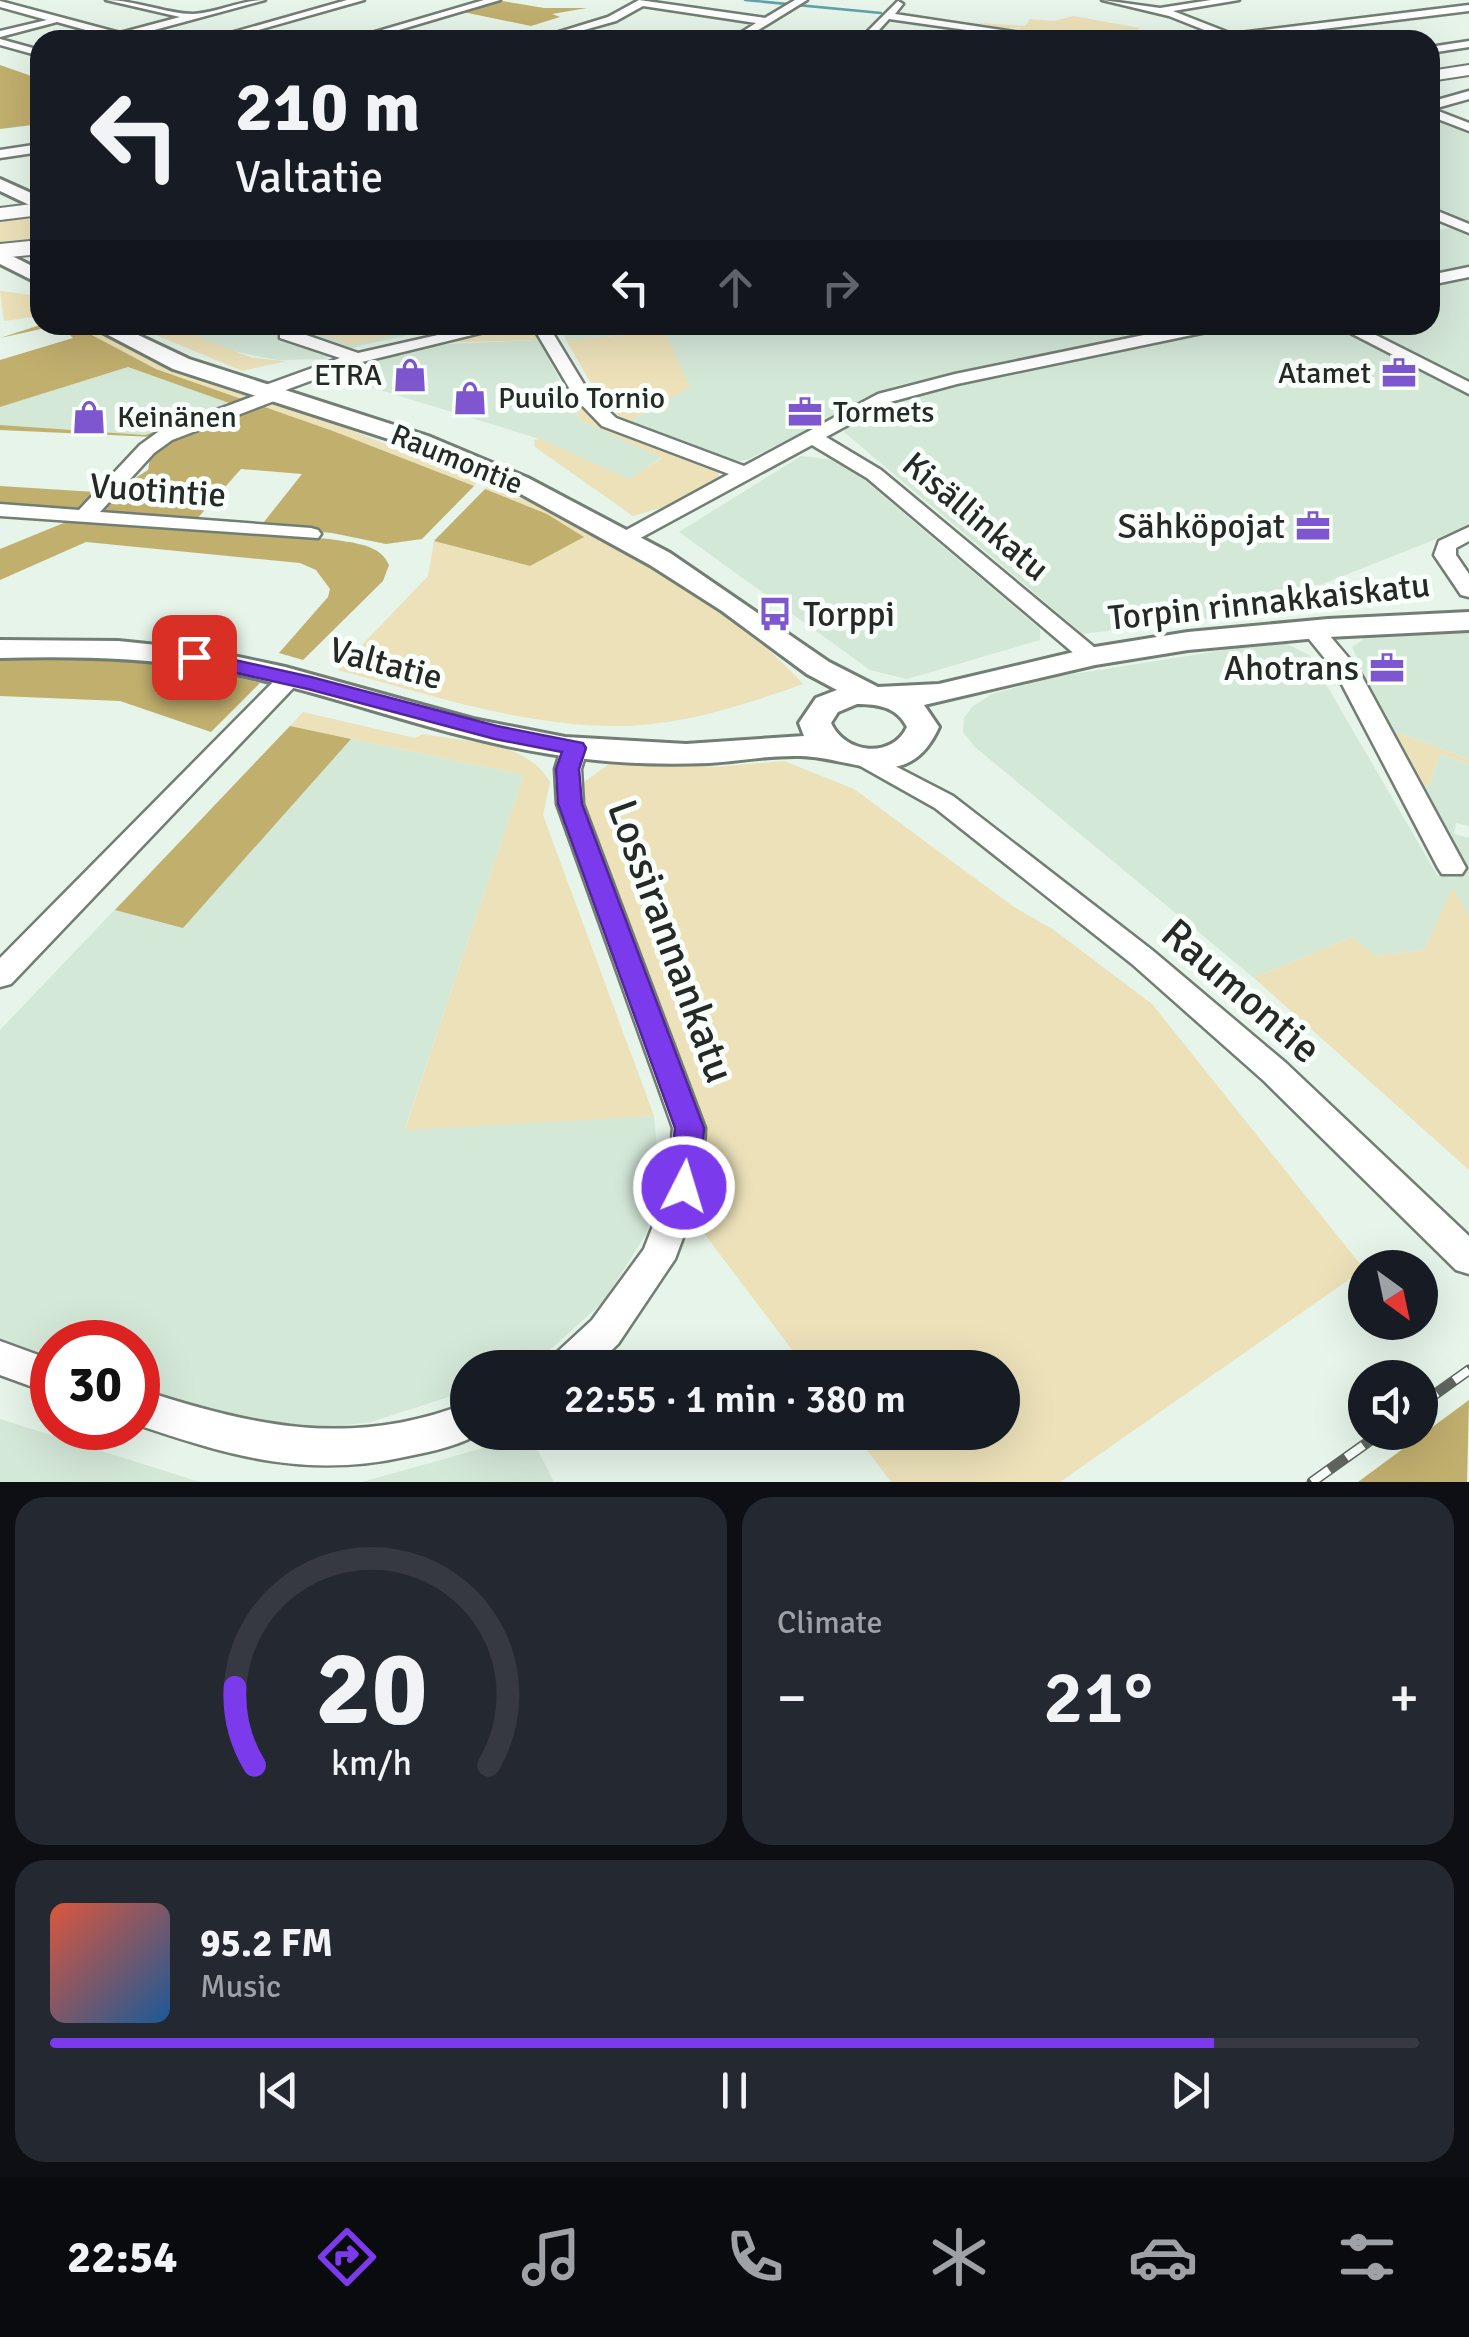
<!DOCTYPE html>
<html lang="en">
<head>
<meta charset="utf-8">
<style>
  body { margin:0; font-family:Signika,sans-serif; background:#242831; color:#f1f3f6; height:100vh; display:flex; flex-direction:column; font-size:38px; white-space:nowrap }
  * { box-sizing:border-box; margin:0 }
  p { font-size:32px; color:#9ea1a6 }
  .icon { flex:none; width:55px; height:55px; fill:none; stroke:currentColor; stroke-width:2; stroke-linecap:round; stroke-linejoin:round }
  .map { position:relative; height:1482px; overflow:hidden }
  .side { display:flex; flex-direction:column; gap:15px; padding:15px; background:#0d0f14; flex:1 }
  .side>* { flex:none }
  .guide { position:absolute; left:30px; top:30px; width:1410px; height:305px; border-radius:30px; box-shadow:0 10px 40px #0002; background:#171b24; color:#f1f3f6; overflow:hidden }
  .needle { width:65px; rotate:147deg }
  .tools { position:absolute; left:1348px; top:1250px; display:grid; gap:20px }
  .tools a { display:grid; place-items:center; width:90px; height:90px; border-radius:50%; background:#171b24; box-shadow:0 10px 40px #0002; font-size:50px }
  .speed { position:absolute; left:30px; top:1320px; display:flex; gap:20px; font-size:50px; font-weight:700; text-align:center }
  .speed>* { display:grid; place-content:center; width:130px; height:130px; border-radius:50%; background:#171b24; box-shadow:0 10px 40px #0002; line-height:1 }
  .speed .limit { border:15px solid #d22; background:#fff; color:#111 }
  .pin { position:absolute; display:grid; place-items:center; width:85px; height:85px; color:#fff; margin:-42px; border-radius:20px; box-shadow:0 5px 15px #0006 }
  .me { position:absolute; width:110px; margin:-55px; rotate:5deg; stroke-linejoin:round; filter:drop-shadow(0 0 8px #0008) }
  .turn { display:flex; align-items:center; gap:35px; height:210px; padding:0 40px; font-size:45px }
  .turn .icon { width:130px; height:130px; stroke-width:2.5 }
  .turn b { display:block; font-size:70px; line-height:85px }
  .lanes { display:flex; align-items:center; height:95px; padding:0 40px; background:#0003; justify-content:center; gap:50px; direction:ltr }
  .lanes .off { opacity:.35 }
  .big { font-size:75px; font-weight:600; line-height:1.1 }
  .side .tile { flex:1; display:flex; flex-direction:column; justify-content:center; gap:15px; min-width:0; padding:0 35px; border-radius:30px; background:#242831 }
  .side .dial { align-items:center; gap:0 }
  .dial svg { height:260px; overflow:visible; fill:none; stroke:#363941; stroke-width:7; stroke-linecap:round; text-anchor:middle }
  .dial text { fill:#f1f3f6; stroke:none }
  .song { display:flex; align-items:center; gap:30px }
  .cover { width:120px; height:120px; border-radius:15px; background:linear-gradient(135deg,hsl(10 70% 55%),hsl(210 70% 35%)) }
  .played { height:10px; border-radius:5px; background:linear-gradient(90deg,#7c3aed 85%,#363941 85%) }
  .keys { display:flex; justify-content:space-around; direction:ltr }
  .heat { display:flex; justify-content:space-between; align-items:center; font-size:55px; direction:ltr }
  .side .tiles { flex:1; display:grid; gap:15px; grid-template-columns:1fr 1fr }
  .tile:last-child { grid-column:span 2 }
  .trip { position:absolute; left:450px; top:1350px; width:570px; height:100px; border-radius:50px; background:#171b24; box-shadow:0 10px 40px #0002; font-weight:600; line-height:100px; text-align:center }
  .tabs { display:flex; height:160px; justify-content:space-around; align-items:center; background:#090b0e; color:#9ea1a6 }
  .tabs .icon { width:70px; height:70px }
  .tabs .current { color:#7c3aed }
  .tabs b { font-size:45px; color:#f1f3f6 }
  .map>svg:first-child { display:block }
</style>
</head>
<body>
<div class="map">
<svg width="1469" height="1482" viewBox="0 0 1469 1482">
  <rect width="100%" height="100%" fill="#e6f4e9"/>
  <!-- built -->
  <path fill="#d4e8d8" d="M1430 119 1469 131V223L1430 206Z
    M1454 227 1469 234V268L1430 276V232Z
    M1469 277V382L1358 325H1430V285Z
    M172 325H452L359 346 324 359 277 360 229 350Z
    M560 325H1187L895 386 747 460 734 461 626 423 665 332 566 340Z
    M1251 325H1332L1469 396V526L1249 613 1083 634 844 432 848 425 896 400 917 394Z
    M539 340 580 420 662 457 629 480 540 439 341 378V374L366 363 428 345Z
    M128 367 233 404 145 435 0 425V407Z
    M801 456 835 460 854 471 1040 629V640L907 679 870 670 679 532Z
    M1469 631V759L1399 733 1393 736 1352 647 1365 638Z
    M1281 641 1309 655 1437 875 1465 873 1418 783 1428 787 1440 754 1469 764V826L1456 823 1454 834 1469 838V917L1453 888 1424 950 1375 956 1352 937 1254 978 975 747 963 732 964 718 972 707 992 694 1055 677Z
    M290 726 524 775 405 1129 654 1116 660 1177 646 1234 604 1301 541 1358 520 1367 468 1368 467 1391 371 1422 287 1432 138 1389V1342H52V1360L0 1342V1030Z
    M0 1419 200 1482H0Z
    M530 1435 554 1482H362Z"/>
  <!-- green -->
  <path fill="#ece1b9" d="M1073 16 1140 28 1126 37 1141 40H1069L1015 30 1022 27 1004 29 979 23 1025 26 1030 19 1054 21Z
    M40 212V244L0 248V217Z
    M0 291 40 296V316L4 321Z
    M73 325H87L169 366 343 427 478 481 474 486 333 431 156 369Z
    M132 325H170L252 358 286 361 242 371Z
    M358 325H438L352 345 304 329 328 326 345 331Z
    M515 327 531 328 539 340 426 343Z
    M665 332 690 387 626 423 601 401 566 340Z
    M584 406 605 425 718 469 719 479 667 506 633 516 535 447 534 440 540 439 629 479 662 458 580 420 576 410Z
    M488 485C602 530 719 593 803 684 744 705 680 726 616 726 521 726 428 694 338 670L428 576 434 541 530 566 583 537 547 514 485 489Z
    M303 712 415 738 423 734C465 742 528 741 550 782L543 815 654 1116 405 1130 524 775 290 726Z
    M1399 733 1469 759V764L1440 754 1428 787 1418 783 1393 736Z
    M613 761 715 767 784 761 854 789 1014 907 1054 930 1152 1004 1364 1269 1060 1482H891L854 1433 1002 1432V1368L805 1367 697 1224 701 1141 577 811 583 783Z
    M1453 887 1469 917V1170L1254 978 1352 937 1375 956 1424 950Z"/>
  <!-- forest -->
  <path fill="#c1af6e" d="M502 1 544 8H587L552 14 560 17 531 26 463 12Z
    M0 65 40 79V124L0 129Z
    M40 325H73L156 369 333 431 474 486 422 539 386 544 332 533 260 527 302 474 241 469 195 521 0 507V486L111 493 148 470 154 437 0 430V425L145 435 232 404 128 367 0 407V360L73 338 59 325 0 338Z
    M485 489 547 514 584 537 530 566 434 541Z
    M71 520 330 539C351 543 380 543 389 565L383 581 303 660 279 653 328 597 330 589 316 570 300 563 86 542 0 580V549Z
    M0 659C87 656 176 660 260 683L211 732 120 701 0 696Z
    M290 726 351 739 183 928 115 910Z
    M1469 1400 1467 1482H1358Z"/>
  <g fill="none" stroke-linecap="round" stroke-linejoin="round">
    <!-- stream -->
    <path stroke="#62a1aa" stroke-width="2.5" d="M745 0 881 13"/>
    <!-- minor casing -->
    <g stroke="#727e74" stroke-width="5">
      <path id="minor" d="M106 0C135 0 167 14 193 14 218 13 240 0 265 0L132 36 140 40H122L57 22 0 37V31L47 20 0 7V1L120 33 180 17Z
        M347 0H364L223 40H206Z
        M484 0H500L365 40H348Z
        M639 0 765 18 795 0H807L742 40H729L756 23 643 6 616 21 584 30 623 40 573 34 533 40 608 17Z
        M1102 0 1160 8 1211 0H1239L1173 11 1232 34 1469 5V11L1234 40H1202L1217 35 1169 16Z
        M898 1 903 4 895 14 1067 40H1038L889 19 870 40H859Z
        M0 39 40 50V56L0 45Z
        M1469 41V47L1430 53V47Z
        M1469 91V99L1433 109 1469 123V131L1430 116V102Z
        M40 144V152L0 158V150Z
        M1430 208 1469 224V233L1430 217Z
        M1469 267V277L1430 285V275Z
        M482 325H513L362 362 283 391 282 398 172 440 154 453 100 512 311 528 318 530 321 534 318 538 0 516V504L79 510 140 445 158 432 259 394 260 387 340 358 280 338V330H292L358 353Z
        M532 325H548L588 391 616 418 744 466 878 394 955 374 1192 325H1224L1216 330 957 384 890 402 826 437 881 470 1100 652 1104 657 1092 664 1084 662 867 478 812 445 633 542H619L616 538 619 534 729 474 602 426 575 398Z
        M1335 325H1356L1469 382V394Z
        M1469 527V541L1456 548V555L1469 574V597L1461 595 1434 555 1439 541Z
        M1311 621 1319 623 1358 669 1466 868 1462 874H1442L1438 868 1335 671 1300 628Z
        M290 671 298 673 302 678 298 683 11 984 0 987V958L282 673Z
        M575 739 588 747 581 769 583 804 705 1128 702 1187 675 1259 618 1344 593 1368H547L553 1356 592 1320 644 1249 668 1187 673 1128 557 804 555 769 562 747Z
        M864 750 953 796 1152 950 1286 1063 1469 1236V1274L1456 1270 1264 1081 1132 964 935 808 855 763 851 758Z
        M0 1341 52 1360V1394L0 1375Z
        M138 1389C253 1426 350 1449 468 1403V1432H482C461 1445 434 1451 409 1456 308 1479 233 1457 138 1425Z"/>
    </g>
    <!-- major casing -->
    <g stroke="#727e74" stroke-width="6">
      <path id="major" d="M0 179 40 197V210L0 191Z
        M0 250 40 270V284L0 264Z
        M89 325H117L189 359 428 436 528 478 670 553 829 662 878 687 939 684 1095 647 1188 632 1328 619 1469 612V630L1328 637 1188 650 1095 665 924 705 939 727C908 796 853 757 800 756 770 755 739 761 709 763 656 765 603 763 550 754 433 736 322 688 204 668 137 657 68 656 0 658V640L118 641 206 650 285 667 473 719 565 737 686 744 804 736 799 723 816 698 837 690 807 674 722 611 650 565 510 488 410 446 173 369ZM857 704C878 704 897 707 907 727 892 759 845 754 831 723L838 712Z"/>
    </g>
    <!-- highway casing -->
    <g stroke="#727e74" stroke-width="4">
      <path id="highway" d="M1469 65V75L1430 81V71Z
        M40 203V215L0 220V208Z
        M40 240V254L0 258V244Z"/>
    </g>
    <!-- minor -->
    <use href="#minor" fill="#fff" fill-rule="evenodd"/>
    <!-- major -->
    <use href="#major" fill="#fff" fill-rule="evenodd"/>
    <!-- highway -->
    <use href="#highway" fill="#fff" fill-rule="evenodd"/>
    <!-- rail casing -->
    <g stroke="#5e655f" stroke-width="11">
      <path id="rail" d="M1420 1405 1469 1370
        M1312 1482 1382 1432"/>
    </g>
    <!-- rail -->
    <use href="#rail" stroke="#f9fffa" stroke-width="8" stroke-dasharray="21" stroke-linecap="butt"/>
  </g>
  <!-- route -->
  <path fill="#7c3aed" stroke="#51269a" stroke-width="2.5" d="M194 651 311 677 497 726 583 743 586 748 579 769 582 804 704 1128 700 1187 695 1196 684 1199 674 1196 669 1187 675 1128 558 804 556 769 562 752 495 739 308 689 187 662 184 657Z"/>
  <!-- icons -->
  <defs>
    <g id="office-bare" transform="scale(2.7)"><path d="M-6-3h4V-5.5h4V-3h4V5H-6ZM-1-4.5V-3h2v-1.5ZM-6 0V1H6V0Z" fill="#7e56d0" stroke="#f9fffa" stroke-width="2.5" paint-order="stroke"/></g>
    <g id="shop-bare" transform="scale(2.7)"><path d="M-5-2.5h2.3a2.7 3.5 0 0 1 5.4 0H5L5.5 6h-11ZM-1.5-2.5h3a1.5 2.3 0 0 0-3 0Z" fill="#7e56d0" stroke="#f9fffa" stroke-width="2.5" paint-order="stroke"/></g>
    <g id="bus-bare" transform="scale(2.7)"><path d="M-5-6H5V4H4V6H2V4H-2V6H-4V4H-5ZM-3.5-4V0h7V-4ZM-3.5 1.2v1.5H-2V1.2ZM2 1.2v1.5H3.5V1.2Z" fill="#7e56d0" stroke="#f9fffa" stroke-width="2.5" paint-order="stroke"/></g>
  </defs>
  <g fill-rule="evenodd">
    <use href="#office-bare" x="1399" y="373"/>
    <use href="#shop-bare" x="410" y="375"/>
    <use href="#shop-bare" x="470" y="398"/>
    <use href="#office-bare" x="805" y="412"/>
    <use href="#shop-bare" x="89" y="417"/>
    <use href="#office-bare" x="1313" y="526"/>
    <use href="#bus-bare" x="775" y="614"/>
    <use href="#office-bare" x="1387" y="668"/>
  </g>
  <g text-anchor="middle" stroke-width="10" stroke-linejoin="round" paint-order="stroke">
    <!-- far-poi labels -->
    <g font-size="30" fill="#252a26" stroke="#f9fffa" text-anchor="start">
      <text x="1371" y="383" text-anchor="end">Atamet</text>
      <text x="382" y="385" text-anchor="end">ETRA</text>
      <text x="498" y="408">Puuilo Tornio</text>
      <text x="833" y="422">Tormets</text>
      <text x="117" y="427">Keinänen</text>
    </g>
    <!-- far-street labels -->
    <g font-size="30" fill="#252a26" stroke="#f9fffa">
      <text transform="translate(457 459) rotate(22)" y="10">Raumontie</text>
    </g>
    <!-- street labels -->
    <g font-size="35" fill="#252a26" stroke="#f9fffa">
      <text transform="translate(158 490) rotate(4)" y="12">Vuotintie</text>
      <text transform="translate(976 516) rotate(40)" y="12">Kisällinkatu</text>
      <text transform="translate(1269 601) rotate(-6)" y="12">Torpin rinnakkaiskatu</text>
      <text transform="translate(386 663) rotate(15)" y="12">Valtatie</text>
    </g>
    <!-- poi labels -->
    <g font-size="35" fill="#252a26" stroke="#f9fffa" text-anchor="end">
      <text x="1285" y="538">Sähköpojat</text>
      <text x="803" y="626" text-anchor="start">Torppi</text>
      <text x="1359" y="680">Ahotrans</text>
    </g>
    <!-- near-street labels -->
    <g font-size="42" fill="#252a26" stroke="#f9fffa">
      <text transform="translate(672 941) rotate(70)" y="15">Lossirannankatu</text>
      <text transform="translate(1242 990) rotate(41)" y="15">Raumontie</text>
    </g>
  </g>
</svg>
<div class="tools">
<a><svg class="needle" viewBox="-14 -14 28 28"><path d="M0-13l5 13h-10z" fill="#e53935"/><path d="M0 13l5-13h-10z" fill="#9ea1a6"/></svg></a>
<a><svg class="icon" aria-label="sound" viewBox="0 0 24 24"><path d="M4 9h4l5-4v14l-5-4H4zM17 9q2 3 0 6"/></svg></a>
</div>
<div class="speed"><div class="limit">30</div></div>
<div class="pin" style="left:194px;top:657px;background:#d93025"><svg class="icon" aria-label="arrive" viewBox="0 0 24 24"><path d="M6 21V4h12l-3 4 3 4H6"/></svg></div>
<svg class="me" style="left:684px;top:1187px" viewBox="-20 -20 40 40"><circle r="17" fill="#7c3aed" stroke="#fff" stroke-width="3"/><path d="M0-11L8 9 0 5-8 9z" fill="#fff"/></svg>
<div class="trip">22:55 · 1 min · 380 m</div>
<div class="guide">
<div class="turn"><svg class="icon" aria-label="left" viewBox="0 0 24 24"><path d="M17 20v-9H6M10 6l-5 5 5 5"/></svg><div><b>210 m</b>Valtatie</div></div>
<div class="lanes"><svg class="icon" aria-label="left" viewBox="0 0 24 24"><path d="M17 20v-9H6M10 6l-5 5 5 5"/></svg><svg class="icon off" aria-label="ahead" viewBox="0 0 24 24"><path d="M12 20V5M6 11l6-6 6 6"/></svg><svg class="icon off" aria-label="right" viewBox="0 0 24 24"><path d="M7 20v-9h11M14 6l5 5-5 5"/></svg></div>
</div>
</div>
<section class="side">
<div class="tiles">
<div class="tile dial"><svg viewBox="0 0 100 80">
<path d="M14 69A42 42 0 1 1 86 69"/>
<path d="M14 69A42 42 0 0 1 8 45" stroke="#7c3aed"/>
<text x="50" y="56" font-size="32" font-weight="700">20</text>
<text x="50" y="72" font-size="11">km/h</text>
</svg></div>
<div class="tile"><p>Climate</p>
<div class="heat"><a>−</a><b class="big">21°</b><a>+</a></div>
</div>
<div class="tile">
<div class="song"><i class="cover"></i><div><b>95.2 FM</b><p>Music</p></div></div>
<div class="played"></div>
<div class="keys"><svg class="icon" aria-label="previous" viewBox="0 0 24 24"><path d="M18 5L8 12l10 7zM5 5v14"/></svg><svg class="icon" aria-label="pause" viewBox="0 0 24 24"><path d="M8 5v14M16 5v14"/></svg><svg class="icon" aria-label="next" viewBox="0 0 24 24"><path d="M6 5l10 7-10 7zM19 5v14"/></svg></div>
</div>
</div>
</section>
<nav class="tabs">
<b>22:54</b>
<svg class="icon current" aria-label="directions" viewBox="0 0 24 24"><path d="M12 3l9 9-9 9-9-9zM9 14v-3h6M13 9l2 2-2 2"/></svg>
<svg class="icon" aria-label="music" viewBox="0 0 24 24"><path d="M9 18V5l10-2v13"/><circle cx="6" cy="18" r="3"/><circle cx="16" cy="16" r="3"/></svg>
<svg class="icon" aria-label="phone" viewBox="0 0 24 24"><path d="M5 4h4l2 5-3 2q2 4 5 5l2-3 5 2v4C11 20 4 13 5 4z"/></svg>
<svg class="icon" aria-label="climate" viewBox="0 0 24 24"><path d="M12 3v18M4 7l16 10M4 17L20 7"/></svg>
<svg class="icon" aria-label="car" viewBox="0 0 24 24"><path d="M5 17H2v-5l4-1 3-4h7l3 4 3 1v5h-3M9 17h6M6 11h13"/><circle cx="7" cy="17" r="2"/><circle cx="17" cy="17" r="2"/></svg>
<svg class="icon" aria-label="filters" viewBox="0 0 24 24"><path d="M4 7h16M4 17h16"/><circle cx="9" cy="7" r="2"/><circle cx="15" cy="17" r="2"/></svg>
</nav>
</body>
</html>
